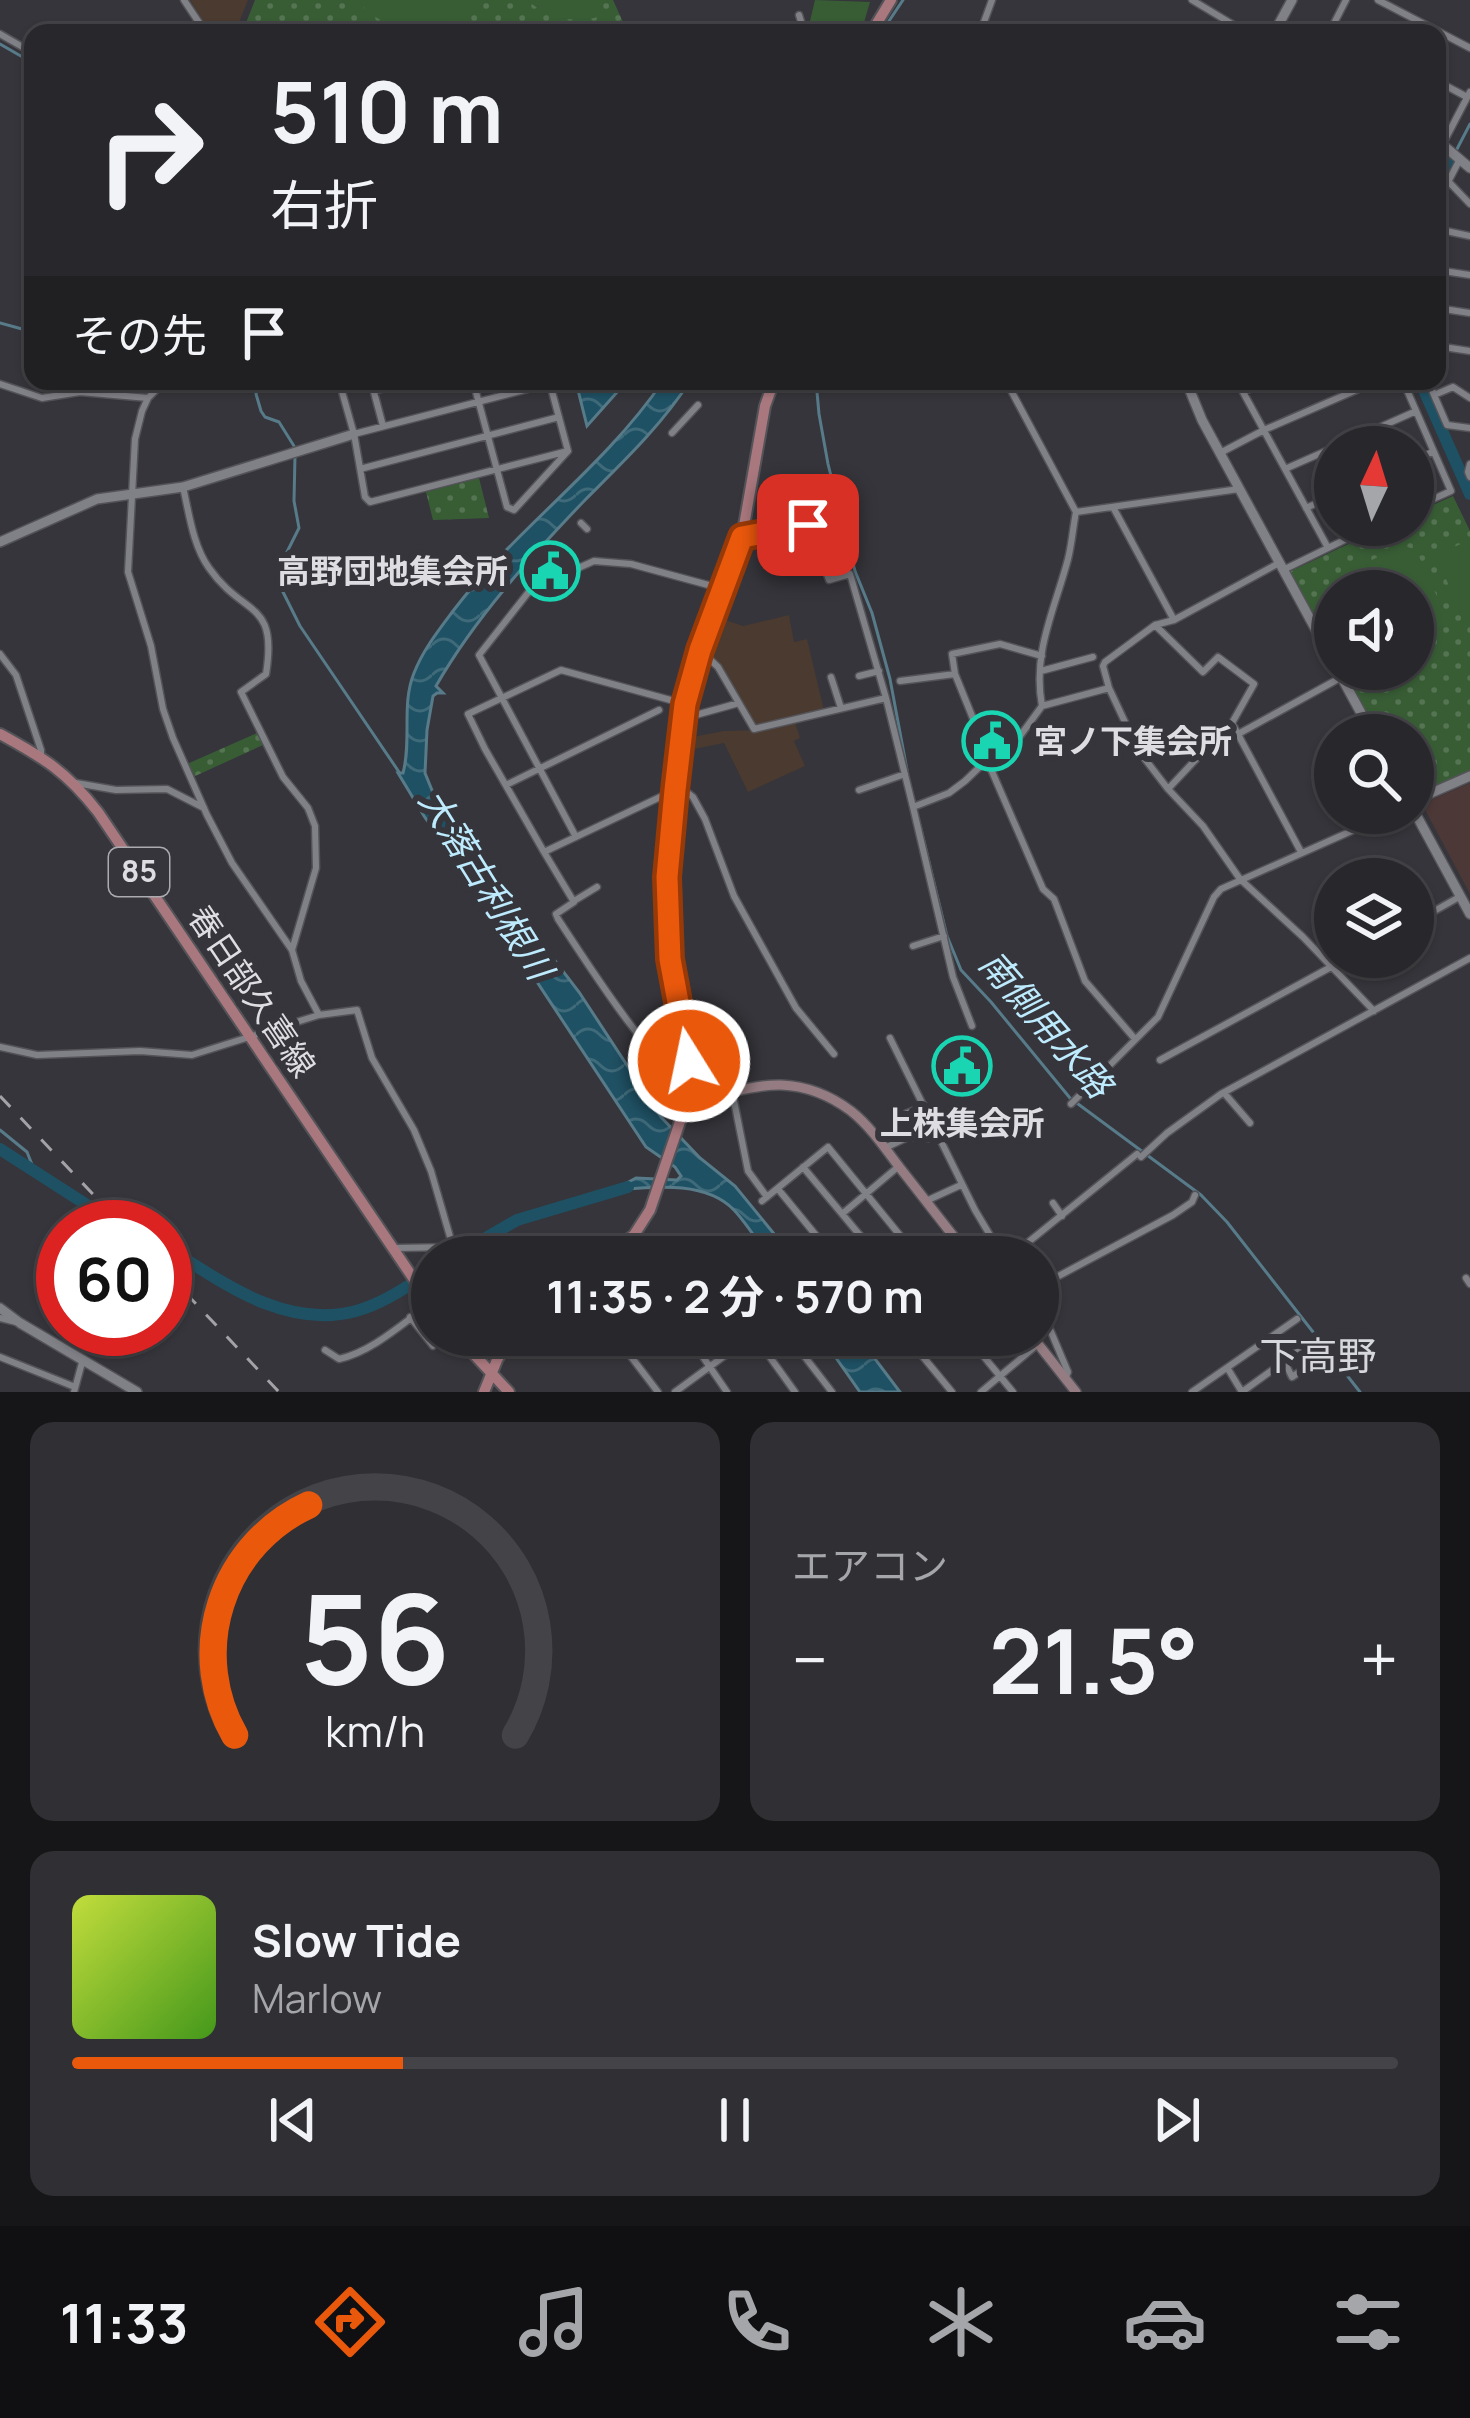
<!DOCTYPE html>
<html lang="ja">
<head>
<meta charset="utf-8">
<style>
  body { margin:0; font-family:Manrope,"Noto Sans JP",sans-serif; background:#303034; color:#f1f3f6; height:100vh; display:flex; flex-direction:column; font-size:45px; white-space:nowrap }
  * { box-sizing:border-box; margin:0 }
  p { font-size:39px; color:#a5a6a9 }
  .icon { flex:none; width:66px; height:66px; fill:none; stroke:currentColor; stroke-width:2; stroke-linecap:round; stroke-linejoin:round }
  .map { position:relative; height:1392px; overflow:hidden }
  .panel { display:flex; flex-direction:column; gap:30px; padding:30px; background:#161618; flex:1 }
  .panel>* { flex:none }
  .banner { position:absolute; left:24px; top:24px; width:1422px; height:366px; border-radius:24px; box-shadow:0 3px 9px #0004,0 0 0 3px #444448; background:#28282c; color:#f1f3f6; overflow:hidden }
  .needle { width:78px; rotate:4deg }
  .fabs { position:absolute; left:1314px; top:426px; display:grid; gap:24px }
  .fabs a { display:grid; place-items:center; width:120px; height:120px; border-radius:50%; background:#28282c; box-shadow:0 3px 9px #0004,0 0 0 3px #444448; font-size:60px }
  .speed { position:absolute; left:36px; top:1200px; display:flex; gap:24px; font-size:60px; font-weight:700; text-align:center }
  .speed>* { display:grid; place-content:center; width:156px; height:156px; border-radius:50%; background:#28282c; box-shadow:0 3px 9px #0004,0 0 0 3px #444448; line-height:1 }
  .speed .limit { border:18px solid #d22; background:#fff; color:#111 }
  .pin { position:absolute; display:grid; place-items:center; width:102px; height:102px; color:#fff; margin:-51px; border-radius:24px; box-shadow:0 6px 18px #0006 }
  .me { position:absolute; width:132px; margin:-66px; rotate:350deg; stroke-linejoin:round; filter:drop-shadow(0 0 9px #0008) }
  .turn { display:flex; align-items:center; gap:42px; height:252px; padding:0 48px; font-size:54px }
  .turn .icon { width:156px; height:156px; stroke-width:2.5 }
  .turn b { display:block; font-size:84px; line-height:102px }
  .then { display:flex; align-items:center; height:114px; padding:0 48px; background:#0003; gap:24px; font-size:45px }
  .big { font-size:90px; font-weight:700; line-height:1.1 }
  .panel .widget { flex:1; display:flex; flex-direction:column; justify-content:center; gap:18px; min-width:0; padding:0 42px; border-radius:24px; background:#303034 }
  .panel .dial { align-items:center; gap:0 }
  .dial svg { height:312px; overflow:visible; fill:none; stroke:#444448; stroke-width:7; stroke-linecap:round; text-anchor:middle }
  .dial text { fill:#f1f3f6; stroke:none }
  .song { display:flex; align-items:center; gap:36px }
  .cover { width:144px; height:144px; border-radius:18px; background:linear-gradient(135deg,hsl(70 70% 55%),hsl(100 70% 35%)) }
  .played { height:12px; border-radius:6px; background:linear-gradient(90deg,#ea580c 25%,#444448 25%) }
  .keys { display:flex; justify-content:space-around; direction:ltr }
  .heat { display:flex; justify-content:space-between; align-items:center; font-size:66px; direction:ltr }
  .panel .tiles { flex:1; display:grid; gap:30px; grid-template-columns:1fr 1fr }
  .widget:last-child { grid-column:span 2 }
  .trip { position:absolute; left:411px; top:1236px; width:648px; height:120px; border-radius:60px; background:#28282c; box-shadow:0 3px 9px #0004,0 0 0 3px #444448; font-weight:700; line-height:120px; text-align:center }
  .tab-bar { display:flex; height:192px; justify-content:space-around; align-items:center; background:#101012; color:#a5a6a9 }
  .tab-bar .icon { width:84px; height:84px }
  .tab-bar .active { color:#ea580c }
  .tab-bar b { font-size:54px; color:#f1f3f6 }
  .map>svg:first-child { display:block }
</style>
</head>
<body>
<div class="map">
<svg width="1470" height="1392" viewBox="0 0 1470 1392">
  <defs>
    <pattern id="grass-dots" width="8" height="8" patternUnits="userSpaceOnUse" patternTransform="scale(3)"><rect width="8" height="8" fill="#385d35"/><path d="M2 2h.1M6 6h.1" fill="none" stroke="#547452" stroke-width="1.8" stroke-linecap="round"/></pattern>
    <pattern id="water-waves" width="16" height="10" patternUnits="userSpaceOnUse" patternTransform="scale(3)"><rect width="16" height="10" fill="#1f5164"/><path d="M0 5q4-4 8 0t8 0" fill="none" stroke="#3f6a7a"/></pattern>
  </defs>
  <rect width="100%" height="100%" fill="#35353b"/>
  <!-- commercial -->
  <path fill="#4a3a2f" d="M190 0H248L235 33H211Z
    M789 615 794 642 807 639 824 710 794 719 800 738 794 741 805 766 748 792 724 743 685 751 687 738 724 731 759 730 707 654 720 618 743 626Z"/>
  <!-- education -->
  <path fill="#4c3837" d="M1470 783V894L1422 804Z"/>
  <!-- grass -->
  <path fill="url(#grass-dots)" d="M255 0H613L628 33H242Z
    M479 478 489 518 433 520 426 492Z
    M1453 496 1470 531V772L1413 797V735H1377L1341 669H1413V591H1335V657L1289 572 1389 525H1413V514Z
    M257 733 263 745 193 777 187 764Z"/>
  <!-- pitch -->
  <path fill="#385d35" d="M357 0H473C445 43 387 37 357 0Z
    M527 0H596L599 17C571 23 549 19 527 0Z
    M815 0 870 2 861 33H838L809 25Z
    M1470 540V624L1466 626 1436 555Z
    M1402 545 1416 550 1444 612C1444 634 1432 642 1413 649V591H1335V607L1331 596 1334 579Z"/>
  <!-- water -->
  <path fill="url(#water-waves)" stroke="#587b8a" stroke-width="3" d="M580 381H627L587 426 576 382Z
    M663 381H690C661 426 624 461 586 499 532 555 475 618 436 686L443 693H437L433 696 427 730 425 773 436 800 460 837 579 992 661 1117 700 1158 735 1186 793 1257H769C758 1242 747 1224 734 1210 705 1180 652 1187 614 1190L636 1178 677 1180 681 1176 675 1167 646 1147 508 938 424 816 398 773H403C412 740 401 705 414 673 423 650 438 631 453 611 516 528 604 468 663 381Z
    M820 1335H857L900 1392H860Z"/>
  <g fill="none" stroke-linecap="round" stroke-linejoin="round">
    <!-- stream -->
    <path stroke="#587b8a" stroke-width="3" d="M881 33 903 0
      M0 44 33 63
      M1457 149 1470 124
      M0 323 33 332
      M261 381 256 394 261 411 265 417 279 422 294 446
      M816 381 819 414 828 464 855 571 872 613 890 679 907 770
      M295 456 294 501 299 528 282 562V590L300 626 399 772
      M920 825 947 936 961 970 991 1002 1070 1098 1201 1195 1227 1222 1360 1392
      M0 1130 27 1152 35 1172"/>
    <!-- river -->
    <path stroke="#1f5164" stroke-width="12" d="M1437 188 1451 161
      M1420 381 1470 494
      M0 1149 90 1207 124 1215 139 1227
      M165 1246C222 1282 285 1330 356 1311 384 1303 408 1286 432 1271
      M453 1257 517 1220 628 1187"/>
    <!-- minor casing -->
    <g stroke="#535358" stroke-width="9">
      <path id="minor" d="M184 0 206 33
        M1192 0 1247 33
        M1378 0 1470 48
        M799 15 803 28 820 33
        M1332 27 1344 33
        M980 33 992 0
        M1329 33 1346 0
        M0 34 33 53
        M1437 81 1467 97
        M1437 155 1470 92
        M1448 181 1470 204
        M1437 203 1460 159
        M1437 229 1470 236
        M1437 270 1470 275
        M1437 308 1470 313
        M1437 346 1470 351
        M165 381 148 398 142 411 135 439 128 572 151 646 163 709 173 738 207 815 232 863 292 950 301 981 319 1015
        M339 381 354 434 365 497 370 502 568 451 550 384
        M371 381 383 426
        M473 381 507 507 514 510 568 451
        M1006 381 1076 512 1239 489
        M1237 381 1327 546
        M1403 381 1451 491 1413 508
        M1428 381 1447 425 1470 428
        M0 384 42 398 80 392 148 398
        M374 391 412 381
        M1243 392 1268 381
        M1434 395 1453 387 1470 398
        M672 433 698 405
        M354 434 559 381
        M1335 447 1414 412
        M1220 453 1264 430 1377 381
        M1413 461 1432 452
        M1470 464 1468 472 1470 477
        M360 469 559 417
        M1285 469 1335 447
        M183 487C189 513 193 546 209 568 244 618 278 599 266 674L241 692 283 777 308 808 315 826 316 868 292 950
        M1113 507 1174 620
        M1306 508 1335 495
        M581 523 587 529
        M742 537 809 525 829 580 850 574 886 698
        M1283 570 1375 525
        M1155 625 1203 672 1218 657 1254 684 1232 723 1301 852
        M700 650 718 667 754 729 886 698 913 807 949 793 965 781 989 758 1020 736 1042 706 1109 688 1138 750 1168 789 1203 826 1240 879 1303 937 1374 1011
        M0 654 16 675 41 750V756
        M1041 671 1093 657
        M859 676 879 671
        M831 677 841 708
        M900 681 955 674
        M1109 688 1103 666 1105 662 1155 625 1174 620 1279 563
        M1042 706C1032 652 1055 609 1068 559 1072 543 1073 527 1076 512
        M685 718 739 703
        M989 758 955 674 952 654 1000 644 1042 656
        M987 760 1043 889 1054 899 1085 981 1135 1039
        M76 783 116 790 167 789 204 808
        M506 785 659 710
        M679 786 693 797 705 819 734 896 796 1008 834 1054
        M1168 789 1200 755 1340 678
        M675 790 544 852 485 749 468 714 561 670 685 704
        M859 790 905 774
        M913 807 953 977 972 1026
        M576 837 479 655 531 589 594 561 631 564 723 589
        M544 852 574 902 556 914 558 919C580 952 656 1073 688 1082
        M574 901 597 887
        M1413 923 1461 896
        M913 946 944 936
        M890 1038 975 1210 1003 1257
        M0 1047 37 1055 140 1051 192 1055 319 1015 357 1010 372 1058 414 1130 431 1171 453 1247 396 1248
        M1160 1060 1331 967
        M732 1091 748 1171 767 1197
        M1225 1094 1250 1123
        M1071 1104 1158 1017 1214 897 1221 889 1392 813
        M905 1114 925 1106
        M933 1122 955 1110
        M885 1148 908 1137 941 1139
        M1141 1157 1167 1133 1221 1094 1470 958
        M803 1167 878 1257
        M778 1189 833 1256
        M762 1201 828 1147 907 1244 890 1257
        M926 1201 961 1185
        M1053 1203 1062 1216
        M842 1214 899 1166
        M832 1257 860 1235
        M1010 1257 1137 1154
        M1466 1278 1470 1284
        M1038 1287 1173 1215 1192 1202 1195 1195
        M1038 1301 1068 1372 1065 1379
        M410 1317 433 1346
        M0 1318 16 1322
        M565 1335 571 1346
        M621 1335 629 1354 658 1392
        M688 1335 727 1392
        M754 1335 795 1392
        M788 1335 832 1392
        M905 1335 952 1392
        M966 1335 1013 1392
        M325 1350 339 1359C372 1352 403 1323 430 1304
        M0 1357 75 1387
        M1284 1361 1292 1377 1327 1353
        M1228 1369 1242 1392 1315 1339
        M74 1392 83 1359
        M675 1392 753 1335
        M981 1392 1038 1344
        M1192 1392 1297 1319"/>
    </g>
    <!-- tertiary casing -->
    <g stroke="#535358" stroke-width="12">
      <path id="tertiary" d="M1274 33 1292 0
        M1437 140 1470 168
        M1186 381 1202 420 1335 665
        M0 542 97 499 183 487 354 434
        M1337 669 1373 735
        M1413 801 1470 776
        M1413 809 1470 914
        M0 1308 20 1323 137 1392"/>
    </g>
    <!-- secondary casing -->
    <g stroke="#535358" stroke-width="12">
      <path id="secondary" d="M688 1098C720 1099 749 1084 781 1085 807 1086 831 1096 851 1111 870 1126 885 1148 900 1168 923 1197 946 1227 970 1257
        M1031 1335 1076 1392"/>
    </g>
    <!-- primary casing -->
    <g stroke="#535358" stroke-width="14">
      <path id="primary" d="M871 33 891 0
        M0 734C44 758 67 772 98 812L432 1306
        M605 1257 634 1235 650 1210 688 1098 689 1061 670 959 667 877 683 718 700 650 742 537 765 406 774 381
        M456 1335 509 1392
        M484 1392 497 1360 512 1335"/>
    </g>
    <!-- minor -->
    <use href="#minor" stroke="#808187" stroke-width="6"/>
    <!-- tertiary -->
    <use href="#tertiary" stroke="#808187" stroke-width="9"/>
    <!-- secondary -->
    <use href="#secondary" stroke="#947c82" stroke-width="9"/>
    <!-- primary -->
    <use href="#primary" stroke="#a9787e" stroke-width="10"/>
    <!-- rail -->
    <path stroke="#a3a3a7" stroke-width="3" stroke-dasharray="15 15" stroke-linecap="butt" d="M0 1096 124 1227
      M165 1271 279 1392"/>
  </g>
  <g fill="none" stroke-linecap="round" stroke-linejoin="round">
    <!-- route casing -->
    <g stroke="#983908" stroke-width="30">
      <path id="route" d="M689 1061 670 959 669 933 667 877 675 790 685 704 700 650 742 537 808 525"/>
    </g>
    <!-- route -->
    <use href="#route" stroke="#ea580c" stroke-width="21"/>
  </g>
  <!-- icons -->
  <defs>
    <g id="civic-ring" transform="scale(3)"><circle r="9.5" fill="#35353b" stroke="#19d5b2" stroke-width="1.5"/><path d="M-.6-6.5H3V-4.5H.6V-3L4-1V1h2V6H-6V1h2V-1L-.6-3ZM-1.2 2.5V6h2.4V2.5Z" fill="#19d5b2"/></g>
  </defs>
  <g fill-rule="evenodd">
    <use href="#civic-ring" x="550" y="571"/>
    <use href="#civic-ring" x="992" y="741"/>
    <use href="#civic-ring" x="962" y="1066"/>
  </g>
  <g text-anchor="middle" stroke-width="12" stroke-linejoin="round" paint-order="stroke">
    <!-- shield labels -->
    <rect fill="#35353b" stroke="#ababb0" stroke-width="3" x="109" y="848" width="60" height="48" rx="9"/>
    <g font-size="30" font-weight="bold" fill="#dedee2">
      <text x="139" y="882">85</text>
    </g>
    <!-- poi labels -->
    <g font-size="33" font-weight="bold" fill="#dedee2" stroke="#35353b" text-anchor="end">
      <text x="508" y="583">高野団地集会所</text>
      <text x="1034" y="753" text-anchor="start">宮ノ下集会所</text>
      <text x="962" y="1135" text-anchor="middle">上株集会所</text>
    </g>
    <!-- street labels -->
    <g font-size="33" fill="#dedee2" stroke="#35353b">
      <text transform="translate(252 991) rotate(56)" y="12">春日部久喜線</text>
    </g>
    <!-- water labels -->
    <g font-size="36" font-style="italic" fill="#bdeafd" stroke="#35353b">
      <text transform="translate(486 884) rotate(58)" y="13">大落古利根川</text>
      <text transform="translate(1046 1024) rotate(49)" y="13">南側用水路</text>
    </g>
    <!-- quarter labels -->
    <g font-size="39" fill="#d7d7de" stroke="#35353b">
      <text x="1318" y="1370">下高野</text>
    </g>
  </g>
</svg>
<div class="fabs">
<a><svg class="needle" viewBox="-14 -14 28 28"><path d="M0-13l5 13h-10z" fill="#e53935"/><path d="M0 13l5-13h-10z" fill="#a5a6a9"/></svg></a>
<a><svg class="icon" aria-label="sound" viewBox="0 0 24 24"><path d="M4 9h4l5-4v14l-5-4H4zM17 9q2 3 0 6"/></svg></a>
<a><svg class="icon" aria-label="search" viewBox="0 0 24 24"><circle cx="10" cy="10" r="6"/><path d="M15 15l6 6"/></svg></a>
<a><svg class="icon" aria-label="layers" viewBox="0 0 24 24"><path d="M12 4l9 5-9 5-9-5zM3 14l9 5 9-5"/></svg></a>
</div>
<div class="speed"><div class="limit">60</div></div>
<div class="pin" style="left:808px;top:525px;background:#d93025"><svg class="icon" aria-label="arrive" viewBox="0 0 24 24"><path d="M6 21V4h12l-3 4 3 4H6"/></svg></div>
<svg class="me" style="left:689px;top:1061px" viewBox="-20 -20 40 40"><circle r="17" fill="#ea580c" stroke="#fff" stroke-width="3"/><path d="M0-11L8 9 0 5-8 9z" fill="#fff"/></svg>
<div class="trip">11:35 · 2 分 · 570 m</div>
<div class="banner">
<div class="turn"><svg class="icon" aria-label="right" viewBox="0 0 24 24"><path d="M7 20v-9h11M14 6l5 5-5 5"/></svg><div><b>510 m</b>右折</div></div>
<div class="then">その先<svg class="icon" aria-label="arrive" viewBox="0 0 24 24"><path d="M6 21V4h12l-3 4 3 4H6"/></svg></div>
</div>
</div>
<section class="panel">
<div class="tiles">
<div class="widget dial"><svg viewBox="0 0 100 80">
<path d="M14 69A42 42 0 1 1 86 69"/>
<path d="M14 69A42 42 0 0 1 33 10" stroke="#ea580c"/>
<text x="50" y="56" font-size="32" font-weight="700">56</text>
<text x="50" y="72" font-size="11">km/h</text>
</svg></div>
<div class="widget"><p>エアコン</p>
<div class="heat"><a>−</a><b class="big">21.5°</b><a>+</a></div>
</div>
<div class="widget">
<div class="song"><i class="cover"></i><div><b>Slow Tide</b><p>Marlow</p></div></div>
<div class="played"></div>
<div class="keys"><svg class="icon" aria-label="previous" viewBox="0 0 24 24"><path d="M18 5L8 12l10 7zM5 5v14"/></svg><svg class="icon" aria-label="pause" viewBox="0 0 24 24"><path d="M8 5v14M16 5v14"/></svg><svg class="icon" aria-label="next" viewBox="0 0 24 24"><path d="M6 5l10 7-10 7zM19 5v14"/></svg></div>
</div>
</div>
</section>
<nav class="tab-bar">
<b>11:33</b>
<svg class="icon active" aria-label="directions" viewBox="0 0 24 24"><path d="M12 3l9 9-9 9-9-9zM9 14v-3h6M13 9l2 2-2 2"/></svg>
<svg class="icon" aria-label="music" viewBox="0 0 24 24"><path d="M9 18V5l10-2v13"/><circle cx="6" cy="18" r="3"/><circle cx="16" cy="16" r="3"/></svg>
<svg class="icon" aria-label="phone" viewBox="0 0 24 24"><path d="M5 4h4l2 5-3 2q2 4 5 5l2-3 5 2v4C11 20 4 13 5 4z"/></svg>
<svg class="icon" aria-label="climate" viewBox="0 0 24 24"><path d="M12 3v18M4 7l16 10M4 17L20 7"/></svg>
<svg class="icon" aria-label="car" viewBox="0 0 24 24"><path d="M5 17H2v-5l4-1 3-4h7l3 4 3 1v5h-3M9 17h6M6 11h13"/><circle cx="7" cy="17" r="2"/><circle cx="17" cy="17" r="2"/></svg>
<svg class="icon" aria-label="filters" viewBox="0 0 24 24"><path d="M4 7h16M4 17h16"/><circle cx="9" cy="7" r="2"/><circle cx="15" cy="17" r="2"/></svg>
</nav>
</body>
</html>
